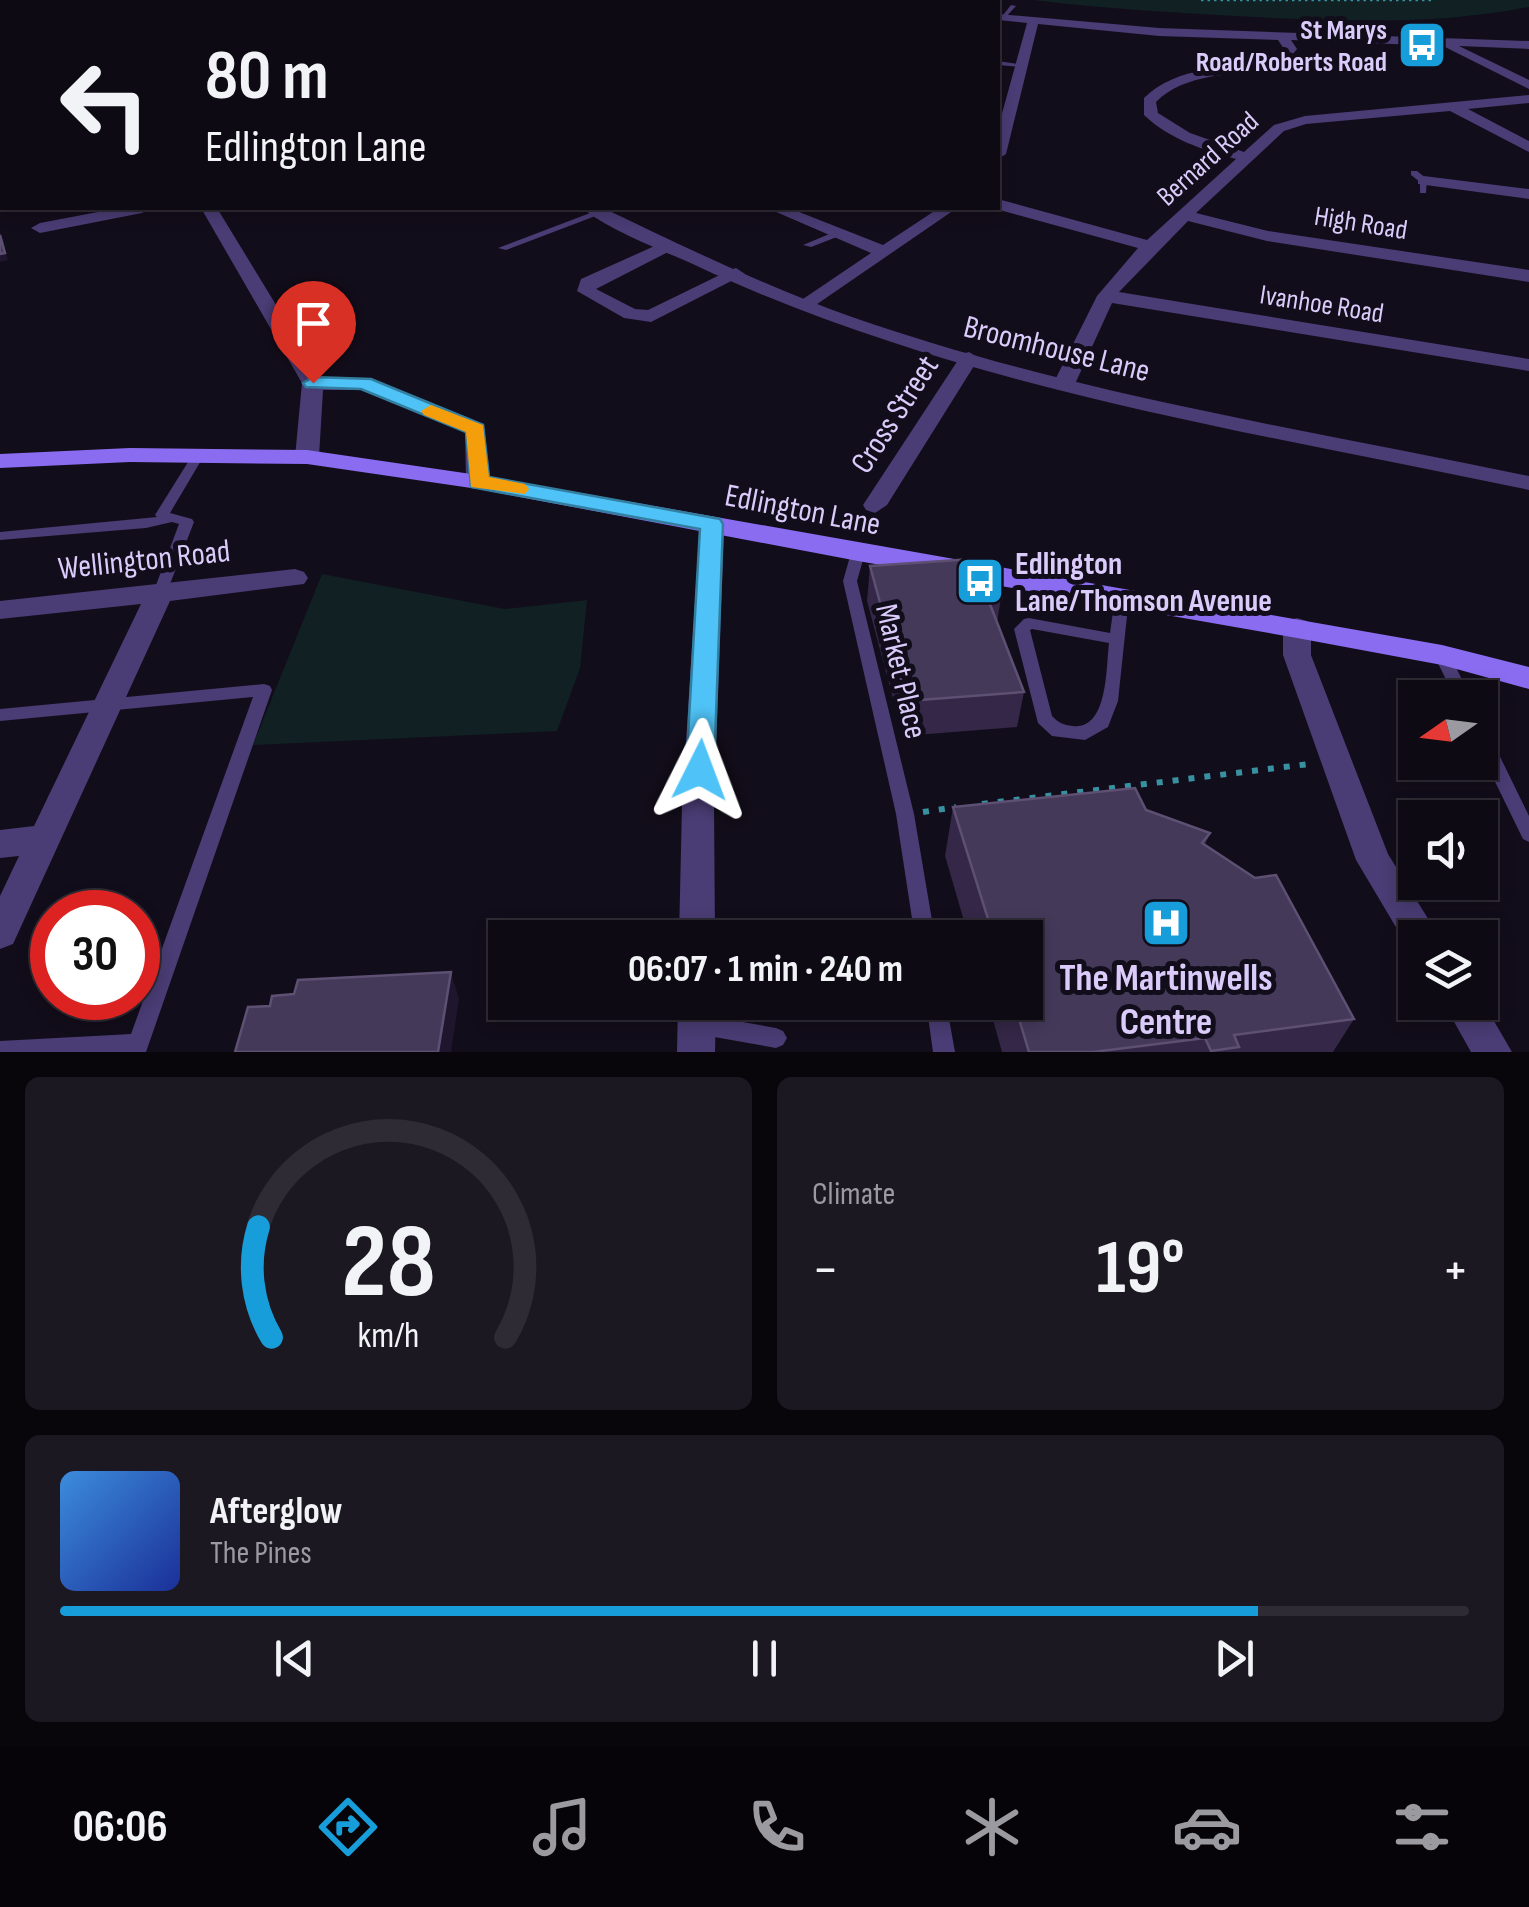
<!DOCTYPE html>
<html lang="en">
<head>
<meta charset="utf-8">
<style>
  body { margin:0; font-family:"Sofia Sans Condensed",sans-serif; background:#1c1822; color:#f1f3f6; height:100vh; display:flex; flex-direction:column; font-size:38px; white-space:nowrap }
  * { box-sizing:border-box; margin:0 }
  p { font-size:32px; color:#9b9aa0 }
  .icon { flex:none; width:55px; height:55px; fill:none; stroke:currentColor; stroke-width:2; stroke-linecap:round; stroke-linejoin:round }
  .map { position:relative; height:1052px; overflow:hidden }
  .panel { display:flex; flex-direction:column; gap:25px; padding:25px; background:#08060b; flex:1 }
  .panel>* { flex:none }
  .banner { position:absolute; left:0px; top:0px; width:1000px; height:210px; box-shadow:0 5px 15px #0003,0 0 0 2px #2e2b34; background:#0e0a14; color:#f1f3f6; overflow:hidden }
  .needle { width:65px; rotate:256deg }
  .tools { position:absolute; left:1398px; top:680px; display:grid; gap:20px }
  .tools a { display:grid; place-items:center; width:100px; height:100px; border-radius:0px; background:#0e0a14; box-shadow:0 5px 15px #0003,0 0 0 2px #2e2b34; font-size:50px }
  .speed { position:absolute; left:30px; top:890px; display:flex; gap:20px; font-size:50px; font-weight:700; text-align:center }
  .speed>* { display:grid; place-content:center; width:130px; height:130px; border-radius:50%; background:#0e0a14; box-shadow:0 5px 15px #0003,0 0 0 2px #2e2b34; line-height:1 }
  .speed .limit { border:15px solid #d22; background:#fff; color:#111 }
  .pin { position:absolute; display:grid; place-items:center; width:85px; height:85px; color:#fff; margin:-102px -42px; border-radius:50% 50% 50% 0; rotate:-45deg; box-shadow:0 0 10px #0007 }
  .pin .icon { rotate:45deg }
  .me { position:absolute; width:110px; margin:-55px; rotate:3deg; stroke-linejoin:round; filter:drop-shadow(0 0 8px #0008) }
  .turn { display:flex; align-items:center; gap:35px; height:210px; padding:0 40px; font-size:45px }
  .turn .icon { width:130px; height:130px; stroke-width:2.5 }
  .turn b { display:block; font-size:70px; line-height:85px }
  .big { font-size:75px; font-weight:700; line-height:1.1 }
  .panel .card { flex:1; display:flex; flex-direction:column; justify-content:center; gap:15px; min-width:0; padding:0 35px; border-radius:15px; background:#1c1822 }
  .panel .dial { align-items:center; gap:0 }
  .dial svg { height:260px; overflow:visible; fill:none; stroke:#2e2b34; stroke-width:7; stroke-linecap:round; text-anchor:middle }
  .dial text { fill:#f1f3f6; stroke:none }
  .song { display:flex; align-items:center; gap:30px }
  .cover { width:120px; height:120px; border-radius:15px; background:linear-gradient(135deg,hsl(210 70% 55%),hsl(230 70% 35%)) }
  .played { height:10px; border-radius:5px; background:linear-gradient(90deg,#179eda 85%,#2e2b34 85%) }
  .keys { display:flex; justify-content:space-around; direction:ltr }
  .heat { display:flex; justify-content:space-between; align-items:center; font-size:55px; direction:ltr }
  .panel .tiles { flex:1; display:grid; gap:25px; grid-template-columns:1fr 1fr }
  .card:last-child { grid-column:span 2 }
  .trip { position:absolute; left:488px; top:920px; width:555px; height:100px; border-radius:0px; background:#0e0a14; box-shadow:0 5px 15px #0003,0 0 0 2px #2e2b34; font-weight:700; line-height:100px; text-align:center }
  .tab-bar { display:flex; height:160px; justify-content:space-around; align-items:center; background:#060408; color:#9b9aa0 }
  .tab-bar .icon { width:70px; height:70px }
  .tab-bar .active { color:#179eda }
  .tab-bar b { font-size:45px; color:#f1f3f6 }
  .map>svg:first-child { display:block }
</style>
</head>
<body>
<div class="map">
<svg width="1529" height="1052" viewBox="0 0 1529 1052">
  <rect width="100%" height="100%" fill="#120d1a"/>
  <!-- green -->
  <path fill="#102023" d="M1033 0H1529V7C1436 25 1349 22 1254 17 1180 13 1107 9 1033 0Z
    M322 574 505 609 587 600 580 668 557 731 253 745Z"/>
  <g fill="none" stroke-linecap="round" stroke-linejoin="round">
    <!-- path-far1 -->
    <path stroke="#3891a0" stroke-width="2.5" stroke-dasharray="2.5 4" stroke-linecap="butt" d="M1201 0H1435"/>
    <!-- path -->
    <path stroke="#3891a0" stroke-width="6" stroke-dasharray="6 10" stroke-linecap="butt" d="M982 804 1309 764
      M923 812 956 807"/>
    <!-- service -->
    <path fill="#4a3c74" fill-rule="evenodd" d="M133 0H139L141 2H135Z
      M155 0H166L167 1 152 2Z
      M257 0 260 2H253L254 1Z
      M1011 5 1016 6 1004 19H1000Z
      M998 61 1024 65 1020 67 998 65Z
      M1411 171H1417L1427 179 1426 193H1420V182L1411 175Z
      M598 210 606 212 506 250 498 248Z
      M839 230 844 233 842 235 811 247 803 245Z
      M199 450 205 454 170 513 192 519 194 522 165 597H155L153 593 179 524 172 522 146 528 0 540V532L157 517 155 515 193 454Z
      M858 548 865 553 857 581 914 814 935 938H915L896 814 843 581 851 553Z
      M1122 592 1129 597 1118 701 1108 727 1085 740 1052 736 1038 723 1014 629 1024 619 1029 618 1110 633 1115 597ZM1032 629 1109 643C1106 668 1108 730 1073 726 1063 725 1059 723 1052 716L1030 630Z
      M1442 649 1448 651 1471 698H1455L1434 655 1436 651Z
      M264 684 270 686 272 690 146 1052H0V1041L131 1034 253 697 0 721V709Z
      M1480 727 1486 728 1529 816V842L1523 839 1480 751Z
      M926 1002H946L955 1052H933Z
      M697 1014 776 1028 783 1031 787 1038 783 1045 776 1048 697 1034 690 1031 687 1024 690 1017Z"/>
    <!-- minor -->
    <path fill="#4a3c74" fill-rule="evenodd" d="M850 0H881L883 2H853Z
      M0 3H2V9H0Z
      M998 14 1159 28 1529 41V49L1459 46 1529 80V89L1443 46 1291 40 1297 49 1283 67C1241 76 1188 70 1156 102L1158 113 1190 133 1244 152 1274 125 1305 116 1529 95V103L1468 109 1529 141V152L1450 111 1306 124 1284 131 1196 213 1268 231 1529 270V282L1267 241 1188 221 1119 292 1529 359V371L1112 303 1075 384 1064 390 1056 389 1053 384 1097 296 1138 248 992 208H998V199L1147 240 1236 159C1203 150 1169 139 1144 115V98C1178 65 1230 68 1274 61L1284 49 1278 40 1159 36 1038 24 1006 154 998 159V128L1027 23 998 20Z
      M0 95H2V103H0Z
      M1424 176 1529 189V199L1418 184V178Z
      M119 208H150L142 213 40 233 31 228 40 223Z
      M201 208H217L320 377 372 379 484 424 490 482 486 487H470L466 482 465 432 361 390H323L319 457 315 462H299L295 457 302 383Z
      M767 208H789L883 245 939 208H957L807 311 800 309V301L871 253Z
      M668 240 677 245 674 249 596 289 635 309 648 310 730 270 736 268 745 274 651 322 624 318 577 291 581 279Z
      M969 352 979 358 887 505 875 513 866 510 863 505 962 354Z
      M712 516 724 524 714 804 715 938H679L682 804 700 524Z
      M295 569 304 572 308 578 304 584 170 601 13 944 0 949V896L19 856 0 858V830L34 826 141 604 0 619V601Z
      M1297 618 1307 621 1311 628V655L1388 854 1440 938H1415V952L1409 949 1356 860 1283 655V628L1287 621Z
      M1480 997 1512 1052H1471L1443 1002H1480Z
      M678 1002H716L715 1052H677Z"/>
    <!-- tertiary -->
    <path fill="#4a3c74" fill-rule="evenodd" d="M291 0H304L306 2H293Z
      M583 208H603C685 247 767 287 852 317 1070 393 1303 429 1529 476V490C1249 431 958 388 697 266 667 252 605 229 583 208Z"/>
    <!-- secondary -->
    <path fill="#8a6cf0" fill-rule="evenodd" d="M130 448 307 450 478 475 1442 645 1529 667V689L1442 665 1297 638 858 561 478 489 307 464 130 462 0 468V454Z"/>
  </g>
  <!-- wall -->
  <path fill="#342747" d="M974 564 1001 598 997 623 1024 692 1017 727 903 736 867 601 870 566Z
    M953 807 1146 810 1210 833 1205 845 1354 1019 1333 1052H1002L988 1002H1025V938H969L945 856Z"/>
  <!-- shaded-wall -->
  <path fill="#1f152d" d="M0 231 8 260 0 262Z
    M451 972 459 999 451 1052H438Z"/>
  <!-- building -->
  <path fill="#45395a" stroke="#5d5073" stroke-width="2.5" d="M0 235 5 253 0 254Z
    M972 559 974 564 988 563 1001 598 988 599 1024 692 907 701 870 566Z
    M1135 788 1146 810 1210 833 1202 843 1255 878 1276 875 1354 1019 1234 1035 1239 1047 1211 1051 1205 1038 1093 1052H1029L1014 1002H1025V938H994L953 807Z
    M451 972 438 1052H235L248 1007 270 1006 272 996 294 994 298 980Z"/>
  <!-- route -->
  <path fill="#4fc3f7" stroke="#337fa1" stroke-width="2.5" d="M313 377 371 379 483 425 489 477 720 519 723 524 714 770 710 777 700 781 690 777 686 770 700 529 471 487 466 432 361 389 306 387 303 383Z"/>
  <!-- slow -->
  <path fill="#f59e0b" d="M431 405 483 425 489 477 525 484 529 489 525 494 471 487 466 432 424 415 421 411Z"/>
  <!-- icons -->
  <defs>
    <g id="bus-square" transform="scale(2.5)"><rect x="-9" y="-9" width="18" height="18" rx="4" fill="#179eda" stroke="#120d1a"/><path d="M-5-6H5V4H4V6H2V4H-2V6H-4V4H-5ZM-3.5-4V0h7V-4ZM-3.5 1.2v1.5H-2V1.2ZM2 1.2v1.5H3.5V1.2Z" fill="#fff"/></g>
    <g id="hospital-square" transform="scale(2.5)"><rect x="-9" y="-9" width="18" height="18" rx="4" fill="#179eda" stroke="#120d1a"/><path d="M-5-5h3v3.5h4V-5h3V5h-3V1.5h-4V5h-3Z" fill="#fff"/></g>
  </defs>
  <g fill-rule="evenodd">
    <use href="#bus-square" x="1422" y="45"/>
    <use href="#bus-square" x="980" y="581"/>
    <use href="#hospital-square" x="1166" y="923"/>
  </g>
  <g text-anchor="middle" stroke-width="10" stroke-linejoin="round" paint-order="stroke">
    <!-- far-poi labels -->
    <g font-size="28" font-weight="bold" fill="#dacbfa" stroke="#120d1a" text-anchor="end">
      <text x="1387" y="39">St Marys<tspan x="1387" dy="32">Road/Roberts Road</tspan></text>
    </g>
    <!-- far-street labels -->
    <g font-size="28" fill="#dacbfa" stroke="#120d1a">
      <text transform="translate(1207 158) rotate(-42)" y="10">Bernard Road</text>
      <text transform="translate(1361 222) rotate(9)" y="10">High Road</text>
      <text transform="translate(1322 303) rotate(9)" y="10">Ivanhoe Road</text>
    </g>
    <!-- street labels -->
    <g font-size="32" fill="#dacbfa" stroke="#120d1a">
      <text transform="translate(1057 348) rotate(14)" y="11">Broomhouse Lane</text>
      <text transform="translate(894 414) rotate(-57)" y="11">Cross Street</text>
      <text transform="translate(803 509) rotate(11)" y="11">Edlington Lane</text>
      <text transform="translate(144 559) rotate(-6)" y="11">Wellington Road</text>
      <text transform="translate(902 671) rotate(77)" y="11">Market Place</text>
    </g>
    <!-- poi labels -->
    <g font-size="32" font-weight="bold" fill="#dacbfa" stroke="#120d1a" text-anchor="start">
      <text x="1015" y="574">Edlington<tspan x="1015" dy="37">Lane/Thomson Avenue</tspan></text>
    </g>
    <!-- near-poi labels -->
    <g font-size="38" font-weight="bold" fill="#dacbfa" stroke="#120d1a">
      <text x="1166" y="990">The Martinwells<tspan x="1166" dy="44">Centre</tspan></text>
    </g>
  </g>
</svg>
<div class="tools">
<a><svg class="needle" viewBox="-14 -14 28 28"><path d="M0-13l5 13h-10z" fill="#e53935"/><path d="M0 13l5-13h-10z" fill="#9b9aa0"/></svg></a>
<a><svg class="icon" aria-label="sound" viewBox="0 0 24 24"><path d="M4 9h4l5-4v14l-5-4H4zM17 9q2 3 0 6"/></svg></a>
<a><svg class="icon" aria-label="layers" viewBox="0 0 24 24"><path d="M12 4l9 5-9 5-9-5zM3 14l9 5 9-5"/></svg></a>
</div>
<div class="speed"><div class="limit">30</div></div>
<div class="pin" style="left:313px;top:383px;background:#d93025"><svg class="icon" aria-label="arrive" viewBox="0 0 24 24"><path d="M6 21V4h12l-3 4 3 4H6"/></svg></div>
<svg class="me" style="left:700px;top:770px" viewBox="-20 -20 40 40"><path d="M0-17L14 15 0 8-14 15z" fill="#4fc3f7" stroke="#fff" stroke-width="4"/></svg>
<div class="trip">06:07 · 1 min · 240 m</div>
<div class="banner">
<div class="turn"><svg class="icon" aria-label="left" viewBox="0 0 24 24"><path d="M17 20v-9H6M10 6l-5 5 5 5"/></svg><div><b>80 m</b>Edlington Lane</div></div>
</div>
</div>
<section class="panel">
<div class="tiles">
<div class="card dial"><svg viewBox="0 0 100 80">
<path d="M14 69A42 42 0 1 1 86 69"/>
<path d="M14 69A42 42 0 0 1 10 35" stroke="#179eda"/>
<text x="50" y="56" font-size="32" font-weight="700">28</text>
<text x="50" y="72" font-size="11">km/h</text>
</svg></div>
<div class="card"><p>Climate</p>
<div class="heat"><a>−</a><b class="big">19°</b><a>+</a></div>
</div>
<div class="card">
<div class="song"><i class="cover"></i><div><b>Afterglow</b><p>The Pines</p></div></div>
<div class="played"></div>
<div class="keys"><svg class="icon" aria-label="previous" viewBox="0 0 24 24"><path d="M18 5L8 12l10 7zM5 5v14"/></svg><svg class="icon" aria-label="pause" viewBox="0 0 24 24"><path d="M8 5v14M16 5v14"/></svg><svg class="icon" aria-label="next" viewBox="0 0 24 24"><path d="M6 5l10 7-10 7zM19 5v14"/></svg></div>
</div>
</div>
</section>
<nav class="tab-bar">
<b>06:06</b>
<svg class="icon active" aria-label="directions" viewBox="0 0 24 24"><path d="M12 3l9 9-9 9-9-9zM9 14v-3h6M13 9l2 2-2 2"/></svg>
<svg class="icon" aria-label="music" viewBox="0 0 24 24"><path d="M9 18V5l10-2v13"/><circle cx="6" cy="18" r="3"/><circle cx="16" cy="16" r="3"/></svg>
<svg class="icon" aria-label="phone" viewBox="0 0 24 24"><path d="M5 4h4l2 5-3 2q2 4 5 5l2-3 5 2v4C11 20 4 13 5 4z"/></svg>
<svg class="icon" aria-label="climate" viewBox="0 0 24 24"><path d="M12 3v18M4 7l16 10M4 17L20 7"/></svg>
<svg class="icon" aria-label="car" viewBox="0 0 24 24"><path d="M5 17H2v-5l4-1 3-4h7l3 4 3 1v5h-3M9 17h6M6 11h13"/><circle cx="7" cy="17" r="2"/><circle cx="17" cy="17" r="2"/></svg>
<svg class="icon" aria-label="filters" viewBox="0 0 24 24"><path d="M4 7h16M4 17h16"/><circle cx="9" cy="7" r="2"/><circle cx="15" cy="17" r="2"/></svg>
</nav>
</body>
</html>
